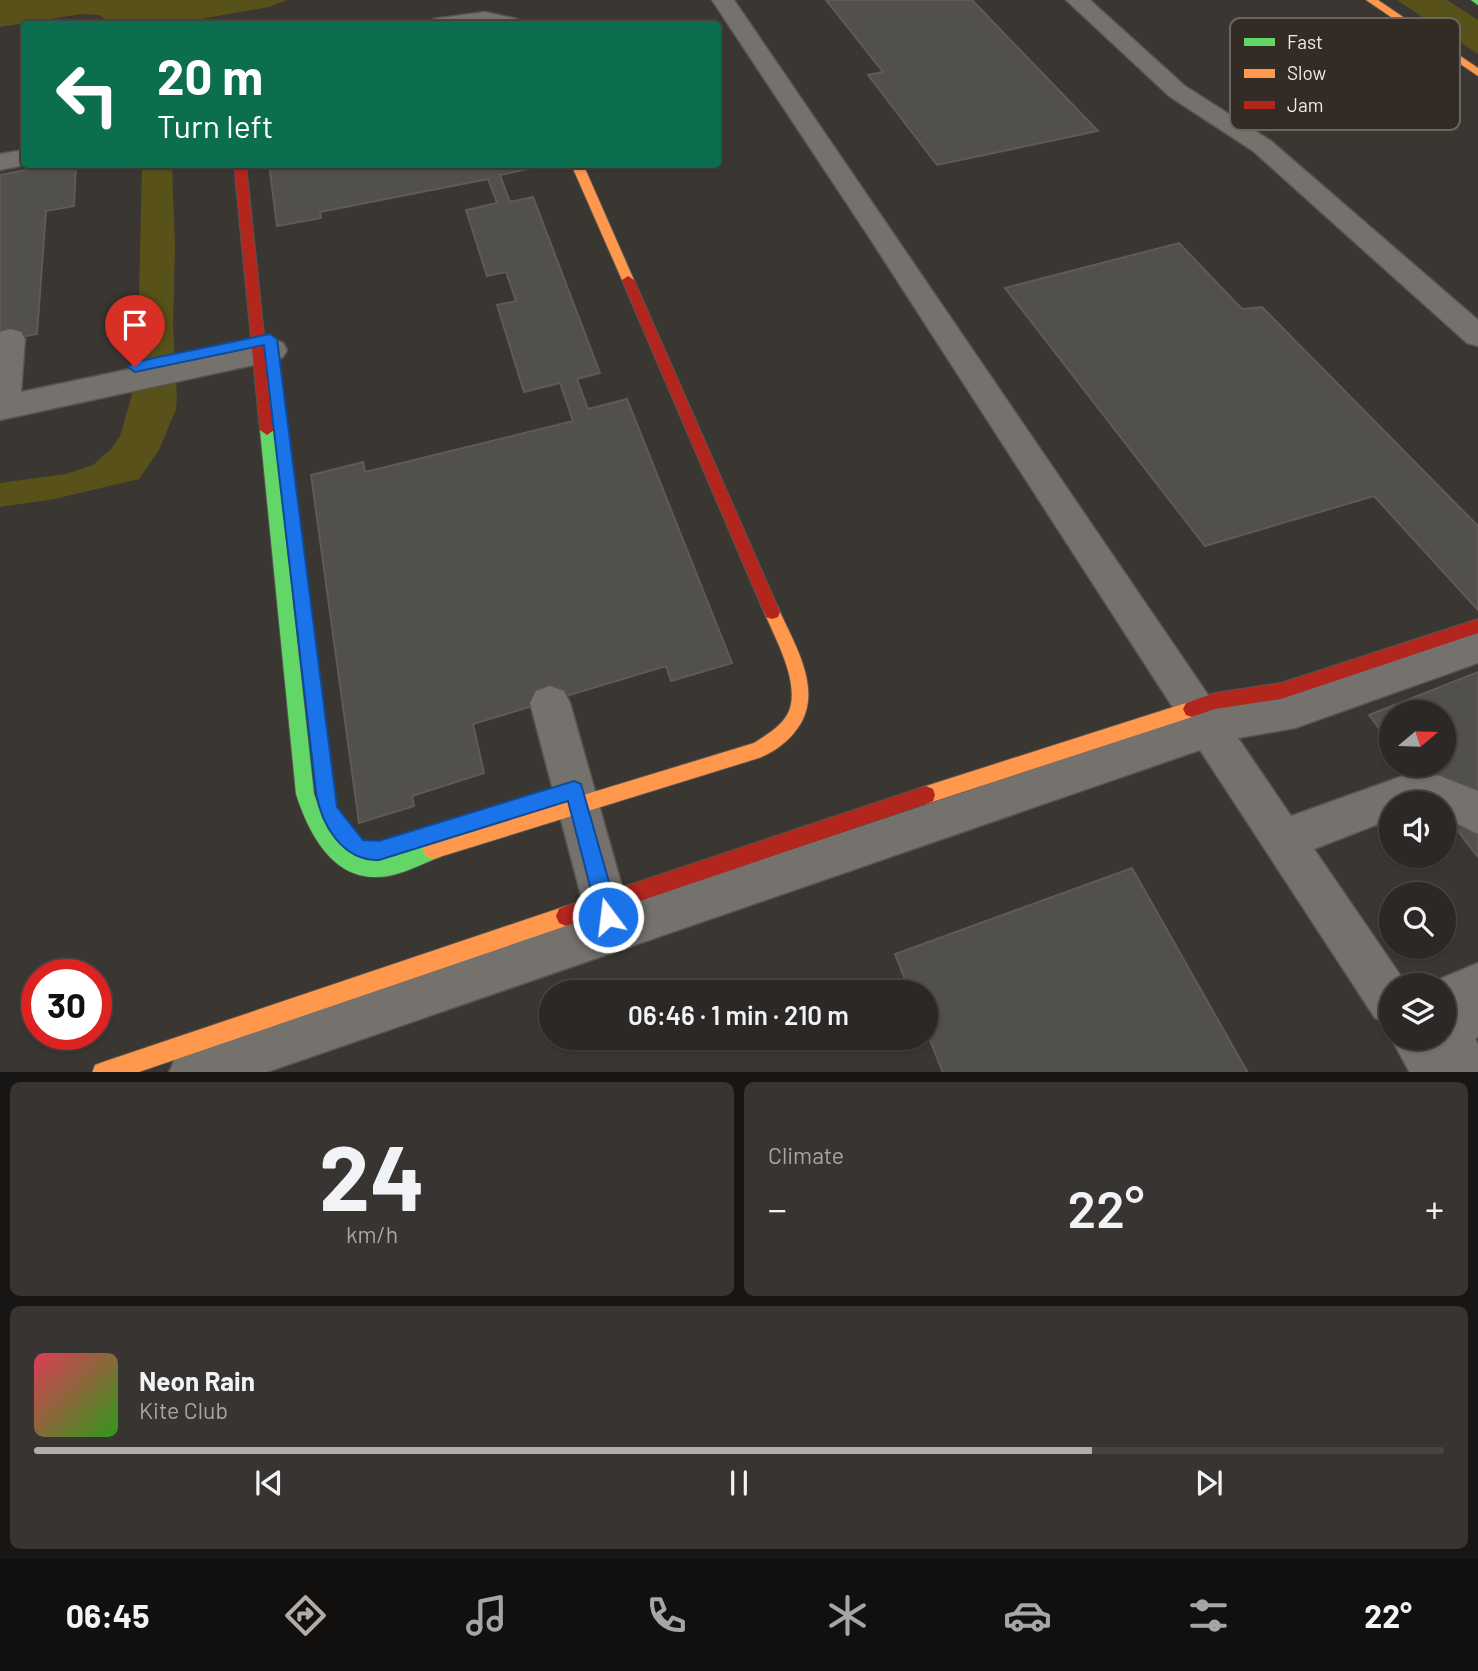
<!DOCTYPE html>
<html lang="en">
<head>
<meta charset="utf-8">
<style>
  body { margin:0; font-family:Barlow,sans-serif; background:#383432; color:#f1f3f6; height:100vh; display:flex; flex-direction:column; font-size:26px; white-space:nowrap }
  * { box-sizing:border-box; margin:0 }
  p { font-size:23px; color:#a6a6a7 }
  .icon { flex:none; width:38px; height:38px; fill:none; stroke:currentColor; stroke-width:2; stroke-linecap:round; stroke-linejoin:round }
  .map { position:relative; height:1072px; overflow:hidden }
  .panel { display:flex; flex-direction:column; gap:10px; padding:10px; background:#181615; flex:1 }
  .panel>* { flex:none }
  .top-card { position:absolute; left:21px; top:21px; width:700px; height:147px; border-radius:7px; box-shadow:0 2px 5px #0004,0 0 0 2px #484443; background:#0b6e4f; color:#fff; overflow:hidden }
  .needle { width:46px; rotate:71deg }
  .buttons { position:absolute; left:1379px; top:700px; display:grid; gap:14px }
  .buttons a { display:grid; place-items:center; width:77px; height:77px; border-radius:50%; background:#2c2826; box-shadow:0 2px 5px #0004,0 0 0 2px #484443; font-size:35px }
  .speed { position:absolute; left:21px; top:959px; display:flex; gap:14px; font-size:35px; font-weight:700; text-align:center }
  .speed>* { display:grid; place-content:center; width:91px; height:91px; border-radius:50%; background:#2c2826; box-shadow:0 2px 5px #0004,0 0 0 2px #484443; line-height:1 }
  .speed .limit { border:10px solid #d22; background:#fff; color:#111 }
  .pin { position:absolute; display:grid; place-items:center; width:60px; height:60px; color:#fff; margin:-72px -30px; border-radius:50% 50% 50% 0; rotate:-45deg; box-shadow:0 0 7px #0007 }
  .pin .icon { rotate:45deg }
  .me { position:absolute; width:77px; margin:-38px; rotate:345deg; stroke-linejoin:round; filter:drop-shadow(0 0 5px #0008) }
  .turn { display:flex; align-items:center; gap:24px; height:147px; padding:0 21px; font-size:32px }
  .turn .icon { width:91px; height:91px; stroke-width:2.5 }
  .turn b { display:block; font-size:49px; line-height:60px }
  .big { font-size:52px; font-weight:600; line-height:1.1 }
  .panel .card { flex:1; display:flex; flex-direction:column; justify-content:center; gap:10px; min-width:0; padding:0 24px; border-radius:10px; background:#383432 }
  .panel .dial { align-items:center; gap:0 }
  .dial b { font-size:91px; line-height:1 }
  .song { display:flex; align-items:center; gap:21px }
  .cover { width:84px; height:84px; border-radius:10px; background:linear-gradient(135deg,hsl(350 70% 55%),hsl(110 70% 35%)) }
  .played { height:7px; border-radius:4px; background:linear-gradient(90deg,#b0aca8 75%,#484443 75%) }
  .keys { display:flex; justify-content:space-around; direction:ltr }
  .heat { display:flex; justify-content:space-between; align-items:center; font-size:38px; direction:ltr }
  .panel .tiles { flex:1; display:grid; gap:10px; grid-template-columns:1fr 1fr }
  .card:last-child { grid-column:span 2 }
  .trip { position:absolute; left:539px; top:980px; width:399px; height:70px; border-radius:35px; background:#2c2826; box-shadow:0 2px 5px #0004,0 0 0 2px #484443; font-weight:600; line-height:70px; text-align:center }
  .tab-bar { display:flex; height:112px; justify-content:space-around; align-items:center; background:#12100f; color:#a6a6a7 }
  .tab-bar .icon { width:49px; height:49px }
  .tab-bar .selected { color:#b0aca8 }
  .tab-bar b { font-size:32px; color:#f1f3f6 }
  .map>svg:first-child { display:block }
</style>
</head>
<body>
<div class="map">
<svg width="1478" height="1073" viewBox="0 0 1478 1073">
  <rect width="100%" height="100%" fill="#3a3632"/>
  <!-- water -->
  <path fill="#59511a" d="M0 0H287L269 7 172 24H113L99 15 82 14 0 27Z
    M1397 0H1447L1478 20V54Z
    M142 165H172L175 247 173 326 177 398 176 409 159 450 139 479 54 499 0 507V483L66 474 93 465 111 449 120 436 134 388 138 338Z"/>
  <!-- building -->
  <path fill="#52504c" stroke="#5e5b57" stroke-width="2" d="M826 0H972L1098 131 937 165 868 75 883 72Z
    M56 164H76L74 206 46 211 37 334 0 341V175Z
    M269 164H533L534 168 500 175 510 202 533 197 600 373 577 379 588 409 627 399 732 663 671 681 666 666 473 724 484 773 412 796 414 806 359 823 311 475 363 462 365 472 573 421 560 383 524 392 497 305 516 301 506 272 487 276 466 210 497 203 488 179 320 212 321 218 277 226Z
    M1179 243 1242 309 1262 307 1478 526V610L1374 496 1205 546 1005 288Z
    M1478 672V857L1444 813V803H1437L1407 765H1444V712H1391V744L1369 715Z
    M1132 868 1248 1073H943L926 1030V992H910L895 954Z"/>
  <g fill="none" stroke-linecap="round" stroke-linejoin="round">
    <!-- street casing -->
    <g stroke="#575450" stroke-width="3">
      <path id="street" d="M712 0H734L1217 708 1295 692 1478 631V663L1295 728 1238 738 1291 816 1414 772 1440 776 1478 791V834L1444 817V803H1391V819L1314 849 1407 985H1391V1025L1375 1018 1200 750 264 1073H169L176 1056 193 1049 587 918 530 703 536 691 550 686 564 691 570 703 627 904 1181 720 869 237Z
        M1066 0H1090L1185 86 1271 141 1478 320V346L1467 343 1253 151 1169 96Z
        M485 12 517 19 520 24H430L433 19Z
        M24 150V164H29L0 170V154Z
        M10 329 21 332 25 339 21 392 272 339 283 343 287 350 283 357 272 361 0 420V332Z
        M1478 963V1037L1475 1039 1478 1044V1073H1410L1391 1038H1444V985L1428 984Z"/>
    </g>
    <!-- fast casing -->
    <g stroke="#575450" stroke-width="2">
      <path id="fast" d="M1471 0H1478V5Z
        M267 425 274 430 314 794C324 823 344 862 380 858 399 856 416 847 433 841L440 843 443 850 440 857C421 864 398 877 378 877 331 879 308 831 296 794L260 430Z"/>
    </g>
    <!-- slow casing -->
    <g stroke="#575450" stroke-width="2">
      <path id="slow" d="M1366 0H1378L1478 68V76Z
        M571 164H583L634 280 633 283 628 284 622 280Z
        M772 605 778 607 780 612C797 649 826 696 794 733 785 744 772 753 759 758L433 859 426 857 423 850 426 843 433 841 754 743C766 735 779 728 787 715 803 687 775 638 764 612L766 607Z
        M1192 701 1198 703 1201 709 1198 715 1192 717 926 804 919 801 917 795 919 789 926 786Z
        M566 906 573 909 576 916 573 923 566 926 136 1073H92L95 1065 103 1062Z"/>
    </g>
    <!-- jam casing -->
    <g stroke="#575450" stroke-width="2">
      <path id="jam" d="M234 164H246L274 430 267 435 260 430Z
        M628 276 634 280 780 612 778 617 772 619 766 617 764 612 622 280Z
        M1478 619V633L1281 699 1215 709 1192 717 1186 715 1183 709 1186 703 1215 693 1281 683Z
        M926 786 933 789 935 795 933 801 926 804 566 926 559 923 556 916 559 909 566 906Z"/>
    </g>
    <!-- street -->
    <use href="#street" fill="#75726e" fill-rule="evenodd"/>
    <!-- fast -->
    <use href="#fast" fill="#63d668" fill-rule="evenodd"/>
    <!-- slow -->
    <use href="#slow" fill="#ff974d" fill-rule="evenodd"/>
    <!-- jam -->
    <use href="#jam" fill="#b3261e" fill-rule="evenodd"/>
  </g>
  <!-- route -->
  <path fill="#1a73e8" stroke="#114b97" stroke-width="2" d="M270 334 277 339 337 807 363 840 379 841 574 781 581 784 619 917 616 924 608 927 601 924 598 917 568 801 379 860C342 861 321 824 316 792L264 345 135 372 128 367 135 362Z"/>
  <!-- legend -->
  <rect x="1230" y="18" width="230" height="112" rx="10" fill="#332c25" stroke="#6c655f" stroke-width="2"/>
  <rect x="1244" y="38" width="31" height="8" fill="#63d668"/>
  <rect x="1244" y="69" width="31" height="9" fill="#ff974d"/>
  <rect x="1244" y="101" width="31" height="8" fill="#b3261e"/>
  <g font-size="19" fill="#f0ebe7">
    <text x="1287" y="49">Fast</text>
    <text x="1287" y="80">Slow</text>
    <text x="1287" y="112">Jam</text>
  </g>
</svg>
<div class="buttons">
<a><svg class="needle" viewBox="-14 -14 28 28"><path d="M0-13l5 13h-10z" fill="#e53935"/><path d="M0 13l5-13h-10z" fill="#a6a6a7"/></svg></a>
<a><svg class="icon" aria-label="sound" viewBox="0 0 24 24"><path d="M4 9h4l5-4v14l-5-4H4zM17 9q2 3 0 6"/></svg></a>
<a><svg class="icon" aria-label="search" viewBox="0 0 24 24"><circle cx="10" cy="10" r="6"/><path d="M15 15l6 6"/></svg></a>
<a><svg class="icon" aria-label="layers" viewBox="0 0 24 24"><path d="M12 4l9 5-9 5-9-5zM3 14l9 5 9-5"/></svg></a>
</div>
<div class="speed"><div class="limit">30</div></div>
<div class="pin" style="left:135px;top:367px;background:#d93025"><svg class="icon" aria-label="arrive" viewBox="0 0 24 24"><path d="M6 21V4h12l-3 4 3 4H6"/></svg></div>
<svg class="me" style="left:608px;top:917px" viewBox="-20 -20 40 40"><circle r="17" fill="#1a73e8" stroke="#fff" stroke-width="3"/><path d="M0-11L8 9 0 5-8 9z" fill="#fff"/></svg>
<div class="trip">06:46 · 1 min · 210 m</div>
<div class="top-card">
<div class="turn"><svg class="icon" aria-label="left" viewBox="0 0 24 24"><path d="M17 20v-9H6M10 6l-5 5 5 5"/></svg><div><b>20 m</b>Turn left</div></div>
</div>
</div>
<section class="panel">
<div class="tiles">
<div class="card dial"><b>24</b><p>km/h</p></div>
<div class="card"><p>Climate</p>
<div class="heat"><a>−</a><b class="big">22°</b><a>+</a></div>
</div>
<div class="card">
<div class="song"><i class="cover"></i><div><b>Neon Rain</b><p>Kite Club</p></div></div>
<div class="played"></div>
<div class="keys"><svg class="icon" aria-label="previous" viewBox="0 0 24 24"><path d="M18 5L8 12l10 7zM5 5v14"/></svg><svg class="icon" aria-label="pause" viewBox="0 0 24 24"><path d="M8 5v14M16 5v14"/></svg><svg class="icon" aria-label="next" viewBox="0 0 24 24"><path d="M6 5l10 7-10 7zM19 5v14"/></svg></div>
</div>
</div>
</section>
<nav class="tab-bar">
<b>06:45</b>
<svg class="icon selected" aria-label="directions" viewBox="0 0 24 24"><path d="M12 3l9 9-9 9-9-9zM9 14v-3h6M13 9l2 2-2 2"/></svg>
<svg class="icon" aria-label="music" viewBox="0 0 24 24"><path d="M9 18V5l10-2v13"/><circle cx="6" cy="18" r="3"/><circle cx="16" cy="16" r="3"/></svg>
<svg class="icon" aria-label="phone" viewBox="0 0 24 24"><path d="M5 4h4l2 5-3 2q2 4 5 5l2-3 5 2v4C11 20 4 13 5 4z"/></svg>
<svg class="icon" aria-label="climate" viewBox="0 0 24 24"><path d="M12 3v18M4 7l16 10M4 17L20 7"/></svg>
<svg class="icon" aria-label="car" viewBox="0 0 24 24"><path d="M5 17H2v-5l4-1 3-4h7l3 4 3 1v5h-3M9 17h6M6 11h13"/><circle cx="7" cy="17" r="2"/><circle cx="17" cy="17" r="2"/></svg>
<svg class="icon" aria-label="filters" viewBox="0 0 24 24"><path d="M4 7h16M4 17h16"/><circle cx="9" cy="7" r="2"/><circle cx="15" cy="17" r="2"/></svg>
<b>22°</b>
</nav>
</body>
</html>
